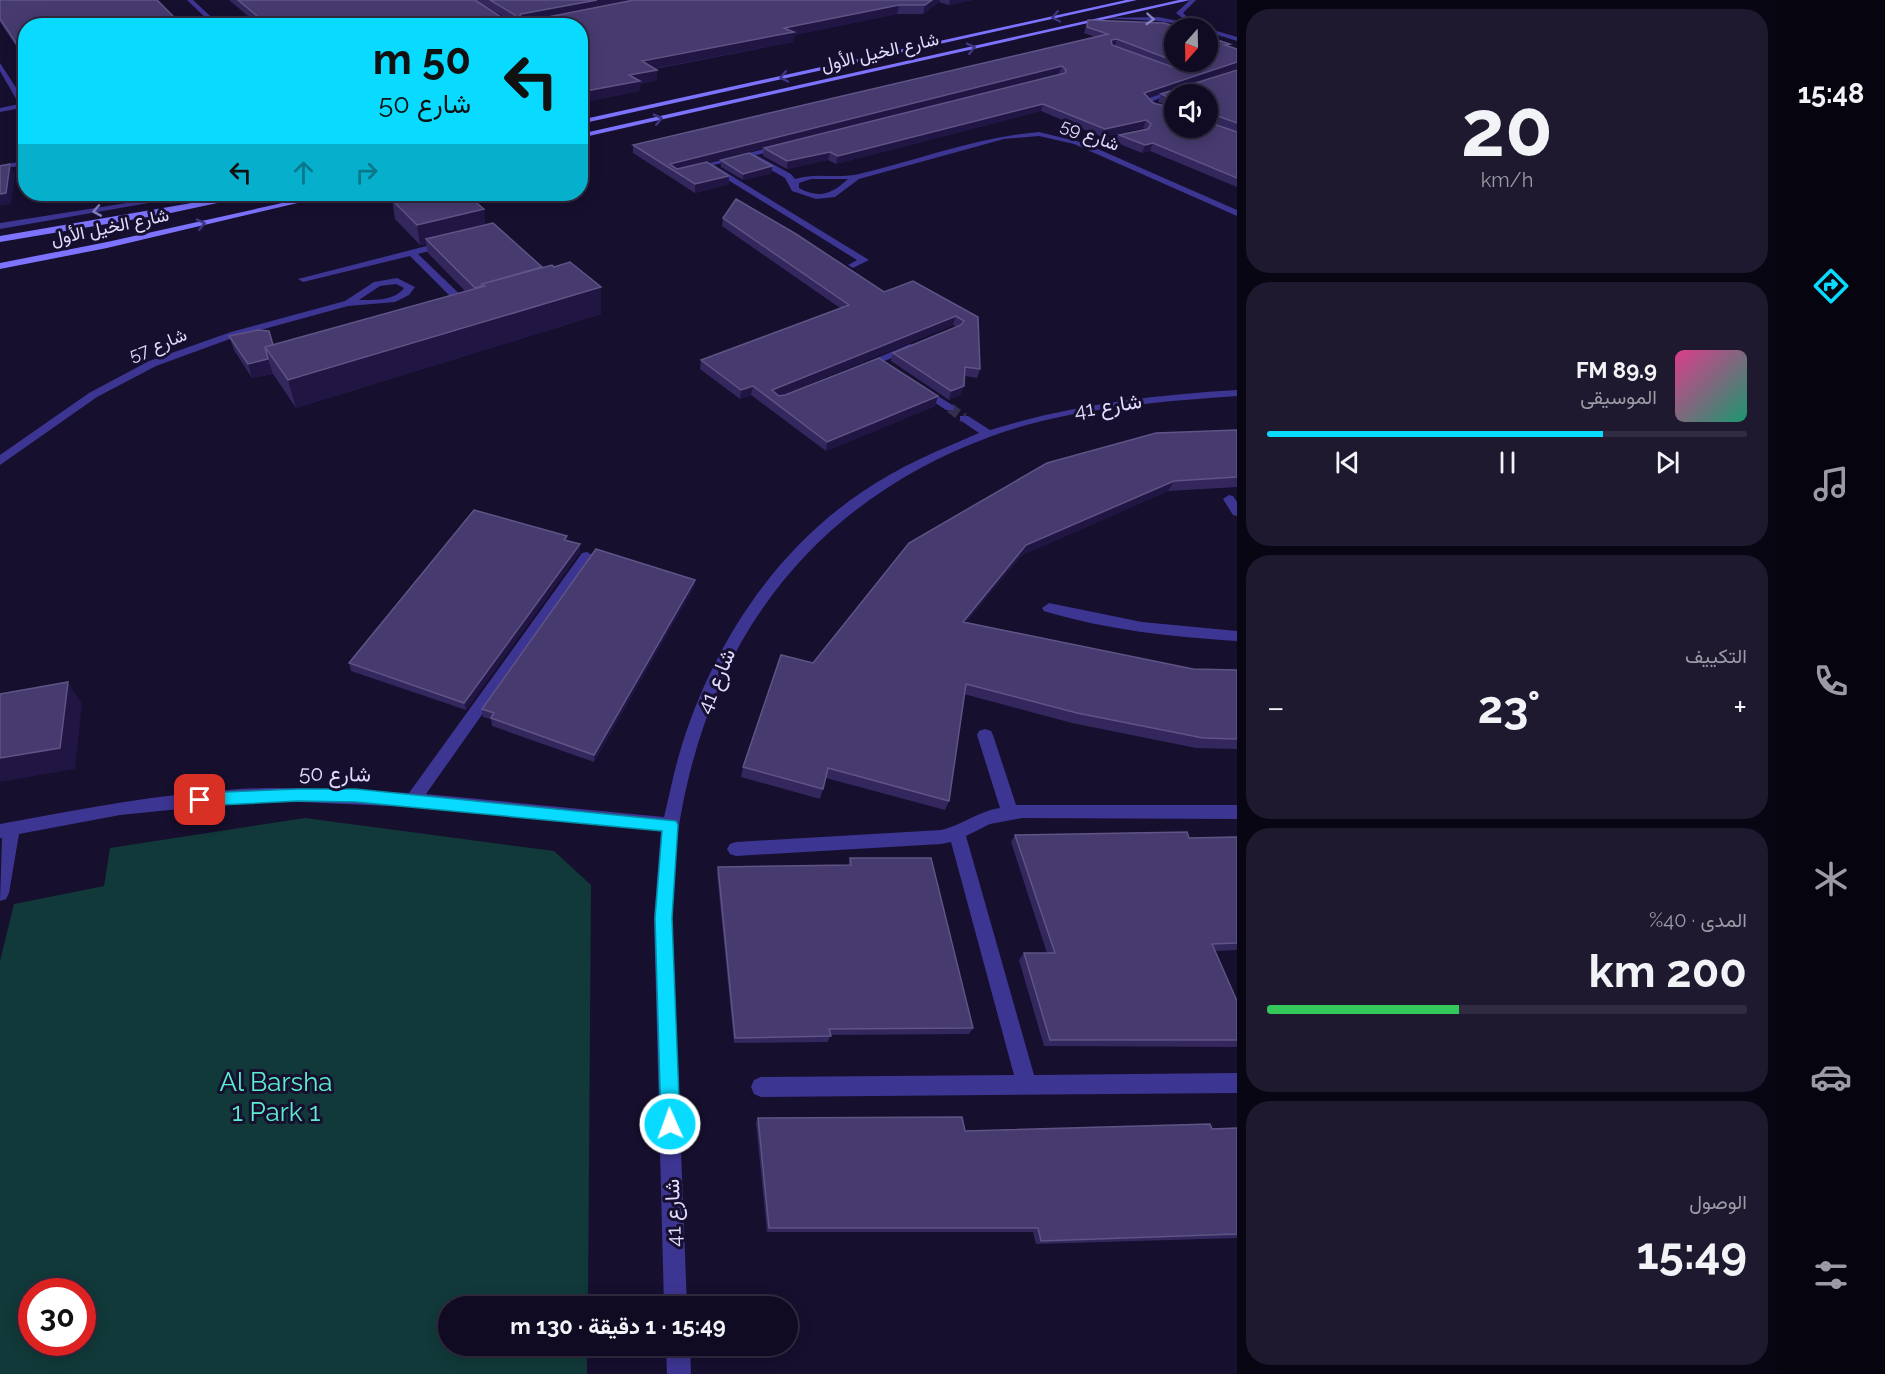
<!DOCTYPE html>
<html lang="ar">
<head>
<meta charset="utf-8">
<style>
  body { margin:0; font-family:Raleway,Vazirmatn,sans-serif; background:#1e192f; color:#f1f3f6; direction:rtl; height:100vh; display:flex; flex-direction:column; font-size:22px; white-space:nowrap }
  * { box-sizing:border-box; margin:0 }
  p { font-size:20px; color:#9c9ba5 }
  .icon { flex:none; width:33px; height:33px; fill:none; stroke:currentColor; stroke-width:2; stroke-linecap:round; stroke-linejoin:round }
  .map { position:relative; flex:1; overflow:hidden; direction:ltr }
  .drawer { display:flex; flex-direction:column; gap:9px; padding:9px; background:#090613; width:540px }
  .drawer>* { flex:none }
  .banner { position:absolute; left:18px; top:18px; width:570px; height:183px; border-radius:24px; box-shadow:0 3px 15px #0003,0 0 0 2px #302b40; direction:rtl; background:#08dbff; color:#111; overflow:hidden }
  .needle { width:39px; rotate:200deg }
  .fabs { position:absolute; left:1164px; top:18px; display:grid; gap:12px }
  .fabs a { display:grid; place-items:center; width:54px; height:54px; border-radius:50%; background:#100b22; box-shadow:0 3px 15px #0003,0 0 0 2px #302b40; font-size:30px }
  .speed { position:absolute; left:18px; top:1278px; display:flex; gap:12px; font-size:30px; font-weight:700; text-align:center }
  .speed>* { display:grid; place-content:center; width:78px; height:78px; border-radius:50%; background:#100b22; box-shadow:0 3px 15px #0003,0 0 0 2px #302b40; line-height:1 }
  .speed .limit { border:9px solid #d22; background:#fff; color:#111 }
  .pin { position:absolute; display:grid; place-items:center; width:51px; height:51px; color:#fff; margin:-26px; border-radius:12px; box-shadow:0 3px 9px #0006 }
  .me { position:absolute; width:66px; margin:-33px; rotate:358deg; stroke-linejoin:round; filter:drop-shadow(0 0 4px #0008) }
  .turn { display:flex; align-items:center; gap:21px; height:126px; padding:0 18px; font-size:27px }
  .turn .icon { width:78px; height:78px; stroke-width:2.5 }
  .turn b { display:block; font-size:42px; line-height:51px }
  .lanes { display:flex; align-items:center; height:57px; padding:0 18px; background:#0003; justify-content:center; gap:30px; direction:ltr }
  .lanes .off { opacity:.35 }
  .big { font-size:45px; font-weight:700; line-height:1.1 }
  .drawer .tile { flex:1; display:flex; flex-direction:column; justify-content:center; gap:9px; min-width:0; padding:0 21px; border-radius:24px; background:#1e192f }
  .drawer .dial { align-items:center; gap:0 }
  .dial b { font-size:78px; line-height:1 }
  .song { display:flex; align-items:center; gap:18px }
  .cover { width:72px; height:72px; border-radius:9px; background:linear-gradient(135deg,hsl(330 70% 55%),hsl(160 70% 35%)) }
  .played { height:6px; border-radius:3px; background:linear-gradient(90deg,#08dbff 70%,#302b40 70%) }
  .keys { display:flex; justify-content:space-around; direction:ltr }
  .heat { display:flex; justify-content:space-between; align-items:center; font-size:33px; direction:ltr }
  .charge { height:9px; border-radius:4px; background:linear-gradient(90deg,#34c759 40%,#302b40 0) }
  .trip { position:absolute; left:438px; top:1296px; width:360px; height:60px; border-radius:30px; background:#100b22; box-shadow:0 3px 15px #0003,0 0 0 2px #302b40; font-weight:700; line-height:60px; text-align:center; direction:rtl }
  main { display:flex; flex:1; min-height:0 }
  .tab-bar { display:flex; flex-direction:column; width:108px; justify-content:space-around; align-items:center; background:#06040e; color:#9c9ba5 }
  .tab-bar .icon { width:42px; height:42px }
  .tab-bar .on { color:#08dbff }
  .tab-bar b { font-size:27px; color:#f1f3f6 }
  .map>svg:first-child { display:block }
</style>
</head>
<body>
<main>
<nav class="tab-bar">
<b>15:48</b>
<svg class="icon on" aria-label="directions" viewBox="0 0 24 24"><path d="M12 3l9 9-9 9-9-9zM9 14v-3h6M13 9l2 2-2 2"/></svg>
<svg class="icon" aria-label="music" viewBox="0 0 24 24"><path d="M9 18V5l10-2v13"/><circle cx="6" cy="18" r="3"/><circle cx="16" cy="16" r="3"/></svg>
<svg class="icon" aria-label="phone" viewBox="0 0 24 24"><path d="M5 4h4l2 5-3 2q2 4 5 5l2-3 5 2v4C11 20 4 13 5 4z"/></svg>
<svg class="icon" aria-label="climate" viewBox="0 0 24 24"><path d="M12 3v18M4 7l16 10M4 17L20 7"/></svg>
<svg class="icon" aria-label="car" viewBox="0 0 24 24"><path d="M5 17H2v-5l4-1 3-4h7l3 4 3 1v5h-3M9 17h6M6 11h13"/><circle cx="7" cy="17" r="2"/><circle cx="17" cy="17" r="2"/></svg>
<svg class="icon" aria-label="filters" viewBox="0 0 24 24"><path d="M4 7h16M4 17h16"/><circle cx="9" cy="7" r="2"/><circle cx="15" cy="17" r="2"/></svg>
</nav>
<section class="drawer">
<div class="tile dial"><b>20</b><p>km/h</p></div>
<div class="tile">
<div class="song"><i class="cover"></i><div><b>89.9 FM</b><p>الموسيقى</p></div></div>
<div class="played"></div>
<div class="keys"><svg class="icon" aria-label="previous" viewBox="0 0 24 24"><path d="M18 5L8 12l10 7zM5 5v14"/></svg><svg class="icon" aria-label="pause" viewBox="0 0 24 24"><path d="M8 5v14M16 5v14"/></svg><svg class="icon" aria-label="next" viewBox="0 0 24 24"><path d="M6 5l10 7-10 7zM19 5v14"/></svg></div>
</div>
<div class="tile"><p>التكييف</p>
<div class="heat"><a>−</a><b class="big">23°</b><a>+</a></div>
</div>
<div class="tile"><p>المدى · 40%</p><b class="big">200 km</b><div class="charge"></div></div>
<div class="tile"><p>الوصول</p><b class="big">15:49</b></div>
</section>
<div class="map">
<svg width="1237" height="1374" viewBox="0 0 1237 1374">
  <rect width="100%" height="100%" fill="#160f2e"/>
  <!-- green -->
  <path fill="#113939" fill-rule="evenodd" d="M305 818 554 851 591 885 588 1306H448V1346H587V1374H0V961L14 904 104 886 110 848ZM32 1292H82V1342H32Z"/>
  <g fill="none" stroke-linecap="round" stroke-linejoin="round">
    <!-- minor-tunnel -->
    <path stroke="#352e4d" stroke-width="10" stroke-dasharray="10 5" stroke-linecap="butt" d="M950 408 964 418"/>
    <!-- minor -->
    <path fill="#3d3592" fill-rule="evenodd" d="M187 0H193L221 26H214Z
      M0 63 26 103V112L21 108 0 112V108L19 104 0 71Z
      M1177 88 1182 89 1153 101 1157 104 1174 111V115L1151 108 1144 100Z
      M1039 132 1084 143 1139 132V136L1091 146 1237 210V216L1074 144 1039 136 1004 139 859 179 835 197 816 199 792 191 785 178 752 159V156L714 165 869 260 853 268 848 265 857 260 707 167 690 171 686 169 783 144 787 146 786 148 756 155 791 174 795 179C816 172 837 179 859 174 919 160 977 137 1039 132ZM811 179H848C832 194 819 199 799 188V183Z
      M26 161V165L0 169V165Z
      M184 194H200L0 229V223Z
      M446 241 451 244 449 246 418 254 472 306V310H464L410 256 303 282 298 279Z
      M397 278 415 287 409 295 395 302 348 306 238 336 156 366 97 397 0 465V455L89 393 149 361 231 332 345 301 374 282ZM396 284 404 288C394 301 375 300 359 300L380 286Z
      M910 344 915 347 914 349 867 368 863 369 858 366Z
      M920 385 954 406V410H946L916 390V386Z
      M1237 390V396C1155 402 1070 408 992 436 810 503 707 642 678 832 674 861 673 889 672 918L687 1306H664L654 918 661 831 413 807 299 802 240 803 120 815 19 834 9 893 6 899 0 901 2 838H0V824C80 809 159 794 240 789 296 786 353 791 409 793L582 553 587 552 594 556 592 559 426 794 664 817C669 797 673 776 679 755 709 652 771 553 862 492 898 467 939 450 979 433L960 420V416H968L990 430C1070 405 1153 395 1237 390Z
      M1229 495 1233 496 1237 502V516L1233 515 1223 499Z
      M1049 603 1142 622 1237 631V641C1172 637 1107 630 1044 611L1042 608Z
      M985 729 991 731 993 735 1016 805H1237V819L1022 818 990 824 966 836 1034 1075 1237 1073V1093L761 1097 754 1094 751 1087 754 1080 761 1077 1014 1075 951 842 941 844 736 856 730 854 727 849 730 844 736 842 941 830C962 825 979 811 1000 808L977 735 979 731Z
      M666 1346H690L691 1374H667Z"/>
    <!-- tertiary -->
    <path fill="#3d3592" fill-rule="evenodd" d="M1190 0H1196L1183 13 1196 25 1206 28 1158 21 1101 18 1158 17 1189 23 1176 13Z
      M1207 28 1210 29 1237 37V41L1208 32Z"/>
    <!-- secondary -->
    <path fill="#7d73ff" fill-rule="evenodd" d="M1126 0H1137L580 124V120Z
      M1179 0H1190L580 138V134Z
      M244 194H259L166 214 0 242V236Z
      M323 194H336L107 248 0 269V263L107 242Z"/>
  </g>
  <!-- wall -->
  <path fill="#34275d" fill-rule="evenodd" d="M0 0 176 19 186 26H26V61L0 22Z
    M229 0H475L504 19 506 18 475 0H973L949 5 939 2 923 14H897L794 35 793 42 655 69 657 70V80L640 84 639 91 580 103V26H260Z
    M1088 20 1174 28V62H1208L1229 47 1237 49V68L1149 98 1153 103 1170 107 1158 102 1161 94 1237 70V187L1150 151 1142 153 1117 143 1119 135 1145 129 1143 128 1102 137 1041 111 836 164 828 160 787 169 763 156 764 148 707 162 729 184 695 193 633 153V145L1095 37 1084 33ZM1059 73 1061 74 782 144ZM1174 94 1208 128H1174Z
    M721 160 772 173 743 180 721 167Z
    M392 200 484 209 485 225 542 267H554L601 287V314L296 408 273 374 252 378 234 350 229 336 273 345 465 291 428 253 426 244 420 245 395 219Z
    M723 218 884 292 978 317 980 369 977 378 965 376 961 395 949 400 891 361 893 353 957 327 953 325 779 396H938L935 406 826 451 751 395 740 399 700 369 701 360 840 308 722 226Z
    M1237 430V487L1168 491 1022 555 966 622 1193 669 1237 670V749L1196 748 1072 723 964 694 949 801 945 810 826 778 820 799 741 777 743 767 813 663Z
    M567 536V540L580 544V552L466 710 351 671 349 663Z
    M695 580 694 587 594 762 492 726 491 719 483 717 482 709Z
    M1015 835 1189 838 1237 837V950L1215 951 1237 1001V1047L1044 1046 1019 960 1024 953H1047L1011 842Z
    M850 858 973 1028 969 1034 830 1035 828 1042 734 1043 717 873 718 867 848 865Z
    M758 1118 965 1131 1237 1128V1238L1036 1244 1033 1232H767L756 1123Z"/>
  <!-- shaded-wall -->
  <path fill="#201543" d="M597 0H644L522 24 519 17 521 14Z
    M932 0H940L939 2 923 14 925 5Z
    M950 0H973L949 5Z
    M899 5 897 14 794 35 793 42 641 71 642 61 784 28Z
    M1117 39 1115 46H1108L1111 40Z
    M1237 62 1236 68 1142 100 1144 93Z
    M1062 66 1059 73 674 171 670 164Z
    M657 70V80L640 84 639 91 580 103V92L629 75Z
    M1043 104 1041 111 836 164 838 156Z
    M1146 120 1143 128 1102 137 1105 129Z
    M1153 143 1150 151 1142 153 1145 145Z
    M830 152 828 160 787 169V161Z
    M10 164 15 175 11 204 0 206V194Z
    M772 166V173L743 180V174Z
    M729 176V184L695 193V184Z
    M112 194H137L114 198Z
    M484 209 486 229 426 239V244L420 245 417 225Z
    M601 287V314L296 408 288 380Z
    M956 316 953 325 771 399 772 390Z
    M268 359 273 374 252 378 248 364Z
    M753 386 751 395 740 399 741 390Z
    M964 386 961 395 949 400 951 391Z
    M938 396 935 406 826 451 827 442Z
    M1174 481 1168 491 1022 555 959 631 963 622 1026 545Z
    M580 544V552L466 710 464 703Z
    M695 580 694 587 594 762V755Z
    M68 682 82 704 75 769 0 782V758Z"/>
  <!-- building -->
  <path fill="#473a6f" stroke="#5f5485" stroke-width="1.5" d="M0 0H157L176 19 179 17 186 26H26V58L0 19Z
    M238 0H475L504 19 515 18V15L490 0H597L521 14 519 17 538 19 634 0H932L925 5H899L784 28 794 32 642 61 657 70 629 75 640 81 580 92V26H269Z
    M1088 20 1164 23 1182 28H1174V61L1117 39 1111 40 1112 45 1189 73 1195 72 1197 69 1177 62H1208V37L1230 44 1225 45 1237 49V62L1144 93 1153 103 1174 108V128H1208V122L1237 132V178L1153 143 1145 145 1119 135 1148 129 1151 124 1146 120 1105 129 1043 104 838 156 830 152 787 161 764 148 1065 73 1066 70 1062 66 670 164 677 169 707 162 729 176 695 184 633 145 1108 34 1087 27Z
    M1237 70V123L1212 114 1208 119V94H1174V100L1161 94Z
    M749 153 772 166 743 174 721 160Z
    M10 164 6 193 0 194V166Z
    M418 194H466L484 209 417 225 392 200Z
    M736 199 796 234 884 292 913 281 978 317 980 369 965 367 964 386 951 391 893 353 961 325 964 321 956 316 772 390 779 396 785 395 879 358 938 396 827 442 753 386 741 390 701 360 849 305 723 218Z
    M493 223 542 267 482 284V286L475 288 426 239Z
    M570 262 601 287 288 380 265 347 485 286 482 284 552 265 554 267Z
    M258 330 269 331 273 345 265 347 268 359 248 364 229 336Z
    M1237 430V477L1174 481 1026 545 963 622 1193 669 1237 670V739L1203 738 1077 713 966 684 949 801 828 768 823 789 743 767 781 655 813 663 909 543 1047 463 1156 433Z
    M474 510 567 536 564 540 580 544 464 703 349 663Z
    M596 549 695 580 594 755 491 718 494 713 482 709Z
    M68 682 60 748 0 758V694Z
    M1187 832 1189 838 1237 837V943L1212 944 1237 1001V1040H1050L1024 953H1055L1015 835Z
    M850 858H931L973 1028 829 1029 831 1036 735 1038 718 867 851 865Z
    M962 1117 965 1131 1210 1124 1212 1129 1237 1128V1234L1041 1241 1038 1228H769L758 1118Z"/>
  <!-- one-way arrows -->
  <defs><path id="oneway-chevron" d="M-2-3.5L2.5 0L-2 3.5" fill="none" stroke-width="1.6" stroke-linecap="round" stroke-linejoin="round" transform="scale(1.5)"/></defs>
  <g stroke="#3f3782">
    <use href="#oneway-chevron" transform="translate(1056 17) rotate(168)"/>
    <use href="#oneway-chevron" transform="translate(971 48) rotate(-13)"/>
    <use href="#oneway-chevron" transform="translate(784 77) rotate(168)"/>
    <use href="#oneway-chevron" transform="translate(658 119) rotate(-13)"/>
    <use href="#oneway-chevron" transform="translate(201 224) rotate(-13)"/>
  </g>
  <g stroke="#8780c3">
    <use href="#oneway-chevron" transform="translate(1150 19) rotate(4)"/>
    <use href="#oneway-chevron" transform="translate(97 211) rotate(170)"/>
  </g>
  <!-- route -->
  <path fill="#08dbff" stroke="#058ea6" stroke-width="1.5" d="M298 789H356L676 821 678 825 672 918 680 1124 677 1130 670 1133 663 1130 661 1124 655 918 662 831 356 802 298 801 200 806 195 804 193 800 195 795 200 793Z"/>
  <g text-anchor="middle" stroke-width="6" stroke-linejoin="round" paint-order="stroke">
    <!-- far-street labels -->
    <g font-size="18" fill="#e2dcff" stroke="#160f2e">
      <text transform="translate(880 52) rotate(-13)" y="6">شارع الخيل الأول</text>
      <text transform="translate(1090 135) rotate(20)" y="6">شارع 59</text>
      <text transform="translate(110 227) rotate(-12)" y="6">شارع الخيل الأول</text>
      <text transform="translate(158 345) rotate(-22)" y="6">شارع 57</text>
    </g>
    <!-- street labels -->
    <g font-size="21" fill="#e2dcff" stroke="#160f2e">
      <text transform="translate(1108 406) rotate(-9)" y="7">شارع 41</text>
      <text transform="translate(716 681) rotate(-67)" y="7">شارع 41</text>
      <text transform="translate(335 774) rotate(1)" y="7">شارع 50</text>
      <text transform="translate(673 1213) rotate(-92)" y="7">شارع 41</text>
    </g>
    <!-- near-park labels -->
    <g font-size="26" fill="#5bedcf" stroke="#160f2e">
      <text x="276" y="1091">Al Barsha<tspan x="276" dy="30">1 Park 1</tspan></text>
    </g>
  </g>
</svg>
<div class="fabs">
<a><svg class="needle" viewBox="-14 -14 28 28"><path d="M0-13l5 13h-10z" fill="#e53935"/><path d="M0 13l5-13h-10z" fill="#9c9ba5"/></svg></a>
<a><svg class="icon" aria-label="sound" viewBox="0 0 24 24"><path d="M4 9h4l5-4v14l-5-4H4zM17 9q2 3 0 6"/></svg></a>
</div>
<div class="speed"><div class="limit">30</div></div>
<div class="pin" style="left:200px;top:800px;background:#d93025"><svg class="icon" aria-label="arrive" viewBox="0 0 24 24"><path d="M6 21V4h12l-3 4 3 4H6"/></svg></div>
<svg class="me" style="left:670px;top:1124px" viewBox="-20 -20 40 40"><circle r="17" fill="#08dbff" stroke="#fff" stroke-width="3"/><path d="M0-11L8 9 0 5-8 9z" fill="#fff"/></svg>
<div class="trip">15:49 · 1 دقيقة · 130 m</div>
<div class="banner">
<div class="turn"><svg class="icon" aria-label="left" viewBox="0 0 24 24"><path d="M17 20v-9H6M10 6l-5 5 5 5"/></svg><div><b>50 m</b>شارع 50</div></div>
<div class="lanes"><svg class="icon" aria-label="left" viewBox="0 0 24 24"><path d="M17 20v-9H6M10 6l-5 5 5 5"/></svg><svg class="icon off" aria-label="ahead" viewBox="0 0 24 24"><path d="M12 20V5M6 11l6-6 6 6"/></svg><svg class="icon off" aria-label="right" viewBox="0 0 24 24"><path d="M7 20v-9h11M14 6l5 5-5 5"/></svg></div>
</div>
</div>
</main>
</body>
</html>
